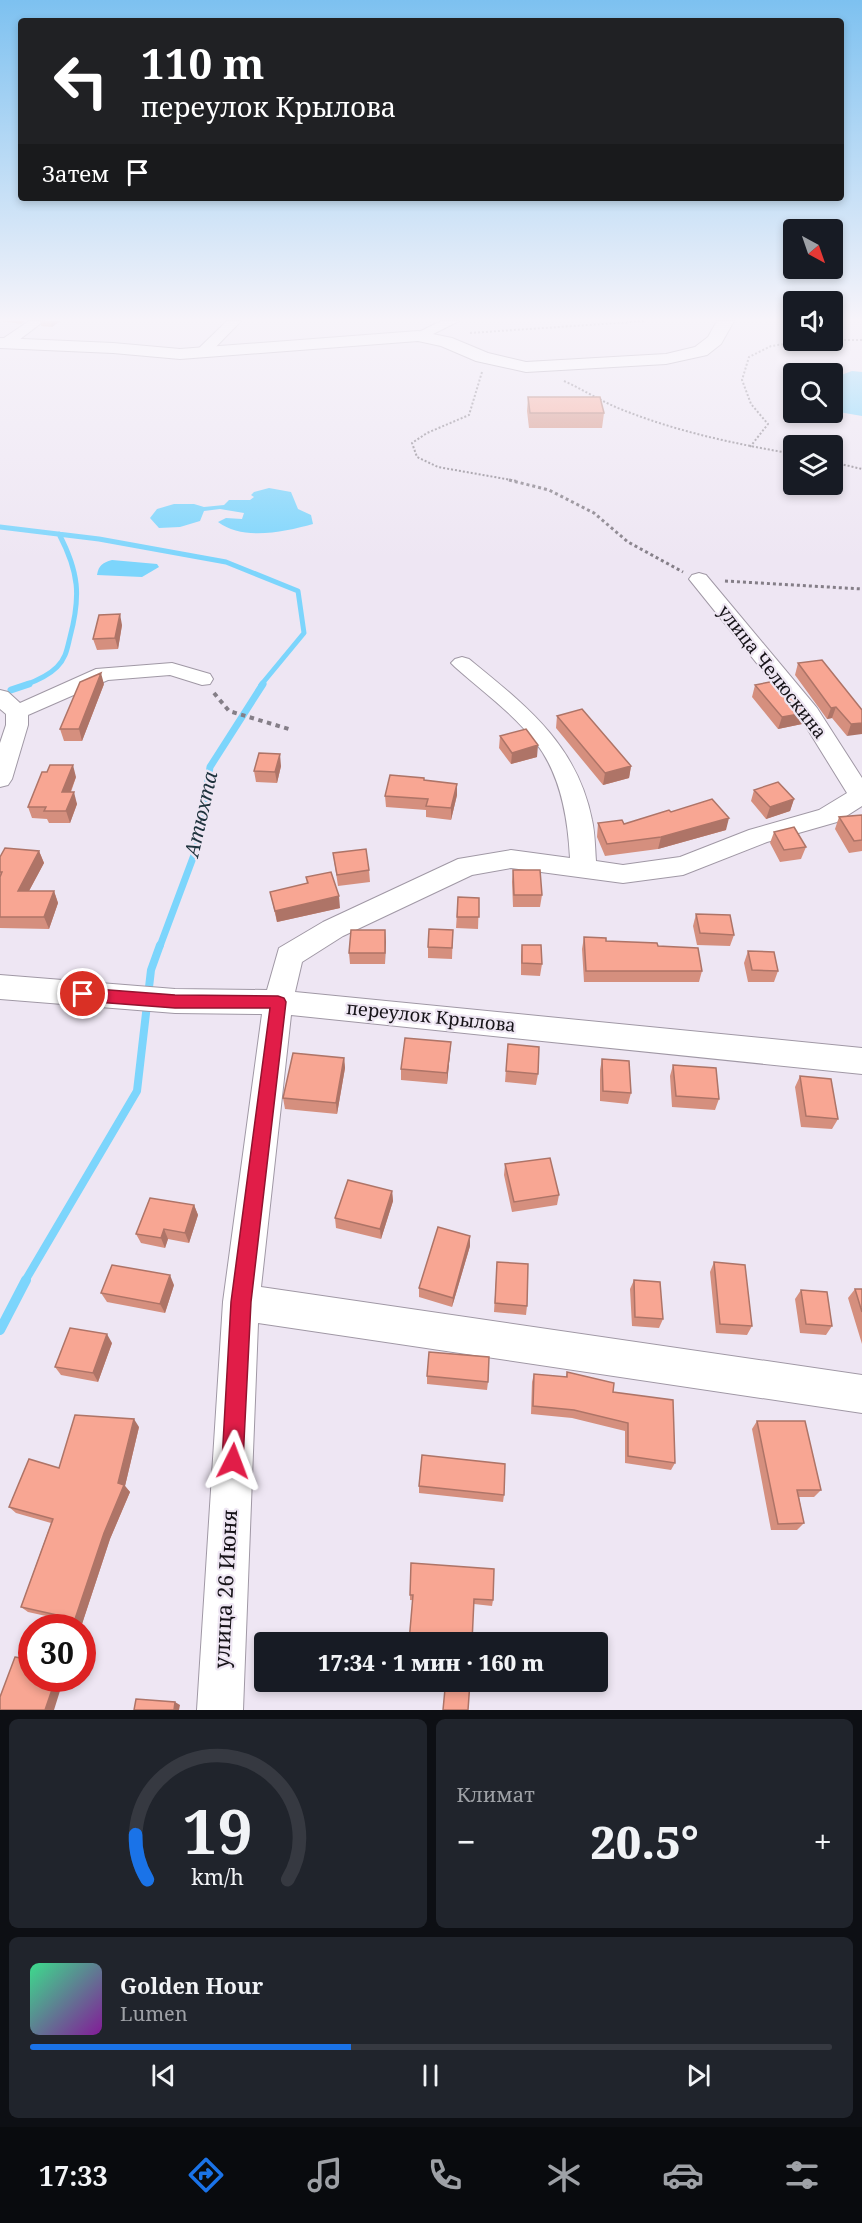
<!DOCTYPE html>
<html lang="ru">
<head>
<meta charset="utf-8">
<style>
  body { margin:0; font-family:"Noto Serif",serif; background:#20242c; color:#f1f3f6; height:100vh; display:flex; flex-direction:column; font-size:22px; white-space:nowrap }
  * { box-sizing:border-box; margin:0 }
  p { font-size:20px; color:#9ea1a6 }
  .icon { flex:none; width:33px; height:33px; fill:none; stroke:currentColor; stroke-width:2; stroke-linecap:round; stroke-linejoin:round }
  .map { position:relative; height:1710px; overflow:hidden }
  .side { display:flex; flex-direction:column; gap:9px; padding:9px; background:#0d0f14; flex:1 }
  .side>* { flex:none }
  .hud { position:absolute; left:18px; top:18px; width:826px; height:183px; border-radius:6px; box-shadow:0 3px 9px #0003; background:#202124; color:#fff; overflow:hidden }
  .needle { width:39px; rotate:140deg }
  .fabs { position:absolute; left:783px; top:219px; display:grid; gap:12px }
  .fabs a { display:grid; place-items:center; width:60px; height:60px; border-radius:6px; background:#171b24; box-shadow:0 3px 9px #0003; font-size:30px }
  .speed { position:absolute; left:18px; top:1614px; display:flex; gap:12px; font-size:30px; font-weight:700; text-align:center }
  .speed>* { display:grid; place-content:center; width:78px; height:78px; border-radius:50%; background:#171b24; box-shadow:0 3px 9px #0003; line-height:1 }
  .speed .limit { border:9px solid #d22; background:#fff; color:#111 }
  .pin { position:absolute; display:grid; place-items:center; width:51px; height:51px; color:#fff; margin:-26px; border:3px solid #fff; border-radius:50%; box-shadow:0 2px 6px #0007 }
  .me { position:absolute; width:66px; margin:-33px; rotate:3deg; stroke-linejoin:round; filter:drop-shadow(0 0 4px #0008) }
  .turn { display:flex; align-items:center; gap:21px; height:126px; padding:0 24px; font-size:27px }
  .turn .icon { width:78px; height:78px; stroke-width:2.5 }
  .turn b { display:block; font-size:42px; line-height:51px }
  .then { display:flex; align-items:center; height:57px; padding:0 24px; background:#0003; gap:12px; font-size:22px }
  .big { font-size:45px; font-weight:800; line-height:1.1 }
  .side .tile { flex:1; display:flex; flex-direction:column; justify-content:center; gap:9px; min-width:0; padding:0 21px; border-radius:9px; background:#20242c }
  .side .dial { align-items:center; gap:0 }
  .dial svg { height:156px; overflow:visible; fill:none; stroke:#363941; stroke-width:7; stroke-linecap:round; text-anchor:middle }
  .dial text { fill:#f1f3f6; stroke:none }
  .song { display:flex; align-items:center; gap:18px }
  .cover { width:72px; height:72px; border-radius:9px; background:linear-gradient(135deg,hsl(150 70% 55%),hsl(290 70% 35%)) }
  .played { height:6px; border-radius:3px; background:linear-gradient(90deg,#1a73e8 40%,#363941 40%) }
  .keys { display:flex; justify-content:space-around; direction:ltr }
  .heat { display:flex; justify-content:space-between; align-items:center; font-size:33px; direction:ltr }
  .side .tiles { flex:1; display:grid; gap:9px; grid-template-columns:1fr 1fr }
  .tile:last-child { grid-column:span 2 }
  .trip { position:absolute; left:254px; top:1632px; width:354px; height:60px; border-radius:6px; background:#171b24; box-shadow:0 3px 9px #0003; font-weight:800; line-height:60px; text-align:center }
  .tabs { display:flex; height:96px; justify-content:space-around; align-items:center; background:#090b0e; color:#9ea1a6 }
  .tabs .icon { width:42px; height:42px }
  .tabs .current { color:#1a73e8 }
  .tabs b { font-size:27px; color:#f1f3f6 }
  .map>svg:first-child { display:block }
</style>
</head>
<body>
<div class="map">
<svg width="862" height="1710" viewBox="0 0 862 1710">
  <rect width="100%" height="100%" fill="#eee6f3"/>
  <!-- water -->
  <path fill="#7cd5fc" d="M852 371 862 372V416L833 411V378Z
    M269 488 291 492 298 509 311 515 313 524C284 532 243 541 218 522L226 518 242 519 244 513 220 509 204 511 200 521 180 527 159 528 150 518 157 509 174 504H194L204 507 224 505 229 500H250L254 497 251 495 254 492Z
    M112 560 157 564 159 567 142 577 97 575C99 565 102 563 112 560Z"/>
  <g fill="none" stroke-linecap="round" stroke-linejoin="round">
    <!-- stream-far3 -->
    <path stroke="#7cd5fc" stroke-width="5" d="M0 527 99 539 226 562 298 591 304 633 261 685
      M25 685C36 681 48 676 57 667 66 658 67 649 70 637 81 596 79 572 59 534"/>
    <!-- stream-far2 -->
    <path stroke="#7cd5fc" stroke-width="7" d="M11 690 29 684
      M160 946 197 847 210 767 263 684"/>
    <!-- stream-far1 -->
    <path stroke="#7cd5fc" stroke-width="8" d="M25 1281 137 1091 151 970 160 945"/>
    <!-- stream -->
    <path stroke="#7cd5fc" stroke-width="10" d="M0 1330 26 1280"/>
    <!-- minor casing -->
    <g stroke="#a098a5" stroke-width="2">
      <path id="minor" d="M29 321H44L11 346H1V340Z
        M227 321H241L207 356H197L195 353 197 350Z
        M441 321H459L423 339 418 340 411 336Z
        M699 573 706 575 817 708 862 778V806L837 822 767 842 683 875 623 883 511 868 472 875 343 936 302 962 295 992 862 1048V1074L291 1015 261 1287 862 1375V1413L258 1323 243 1710H197L223 1302 262 1014 175 1013 0 999V975L175 989 267 990 279 948 323 922 458 859 511 850 570 858C568 819 561 775 536 743 514 714 482 691 455 667L451 663 455 659 462 657 469 659C525 705 577 744 592 820 595 833 595 847 596 861L623 865 680 857 749 830 819 810 847 793 800 717 689 579 692 575Z
        M172 663 210 674 213 679 210 684 202 685 170 675 108 680 28 715V725L12 779 8 785 0 787V743L6 725V714L0 709V690L8 692 20 703 96 669Z"/>
    </g>
    <!-- tertiary casing -->
    <g stroke="#a098a5" stroke-width="2">
      <path id="tertiary" d="M717 321H734L721 344 707 355 666 364 526 372 476 361 441 346 418 341 180 359 113 353 0 348V338L113 343 180 349 418 331 452 338 488 353 526 362 666 354 695 347 708 337Z"/>
    </g>
    <!-- path-far2 -->
    <path stroke="#847e87" stroke-width="2" stroke-dasharray="2 2" stroke-linecap="butt" d="M470 333 646 321
      M832 340H862
      M482 372 469 415 427 433 412 443 417 457 438 467 517 481
      M564 381C584 390 602 402 623 410 678 432 736 444 794 454
      M750 447 768 424 751 404 742 380 749 357 771 346 813 340
      M832 462 862 469"/>
    <!-- path-far1 -->
    <path stroke="#847e87" stroke-width="3" stroke-dasharray="3 3" stroke-linecap="butt" d="M509 480 549 490 594 513 628 542 683 572
      M725 581 862 589"/>
    <!-- path -->
    <path stroke="#847e87" stroke-width="4" stroke-dasharray="4.5 4.5" stroke-linecap="butt" d="M214 693 229 711 292 730"/>
    <!-- minor -->
    <use href="#minor" fill="#fff" fill-rule="evenodd"/>
    <!-- tertiary -->
    <use href="#tertiary" fill="#fff" fill-rule="evenodd"/>
  </g>
  <!-- wall -->
  <path fill="#d58f7e" d="M1 321H25L21 324Z
    M40 321H60L52 327 41 326Z
    M528 397 604 413 602 428H529L527 411Z
    M122 625 118 649 97 650 93 639Z
    M798 663 862 710 847 736 832 718 827 719 795 675Z
    M104 684 82 741H64L60 729Z
    M755 685 805 713 802 724 778 729 752 697Z
    M557 716 631 766 629 778 603 785 556 728Z
    M500 736 537 757 511 764 499 748Z
    M281 766 277 783 256 782 254 771Z
    M76 777 71 792 77 804 70 823H49L47 819 32 818 28 807Z
    M424 780 457 784V795L451 820 426 817V810L386 807 385 796Z
    M754 790 794 799 790 811 766 819 751 801Z
    M671 812 726 830 658 849 605 856 597 837 598 823 624 824Z
    M862 815V851L849 853 835 829 839 817Z
    M774 832 806 847 801 859 780 862 770 843Z
    M39 851 44 863 29 891H54L58 903 49 929 0 928V857Z
    M333 853 369 870 370 882 338 886Z
    M513 870 542 895 540 907H513L512 882Z
    M306 877 340 908 277 922 270 892 307 884Z
    M458 897 479 898 478 929 456 928Z
    M696 914 734 935 730 946 697 945 693 926Z
    M385 930V964H350L349 953Z
    M453 930 452 959 428 958V947Z
    M584 937 606 941 658 946 702 971 699 982H584L582 949Z
    M522 945 542 964 540 976 521 975V956Z
    M748 951 778 971 774 982H748L744 963Z
    M508 1044 538 1074 536 1085 505 1082Z
    M450 1053 447 1084 401 1080V1069Z
    M344 1058 345 1068 337 1114 285 1109 283 1098Z
    M602 1059 631 1093 628 1104 600 1101V1070Z
    M673 1065 719 1099 715 1110 672 1107 670 1076Z
    M800 1076 838 1119 832 1129 801 1127 795 1087Z
    M505 1164 559 1195 557 1205 512 1212 504 1175Z
    M392 1191 393 1201 381 1239 336 1228 335 1218Z
    M194 1205 198 1215 189 1243 168 1239 165 1248 141 1243 136 1234Z
    M470 1236V1246L452 1307 419 1297V1288Z
    M497 1262 527 1306 526 1315 494 1312Z
    M714 1262 752 1326 747 1335 716 1333 710 1272Z
    M634 1280 663 1319 659 1328 632 1326 630 1289Z
    M174 1285 165 1313 107 1302 101 1293Z
    M855 1289H862V1344L848 1298Z
    M801 1290 832 1326 826 1335 800 1333 795 1299Z
    M112 1343 98 1382 61 1375 55 1367Z
    M567 1372 613 1392 675 1463 671 1470 625 1463V1431L572 1418 531 1414 532 1382 534 1374 566 1377Z
    M427 1376 488 1382 487 1390 427 1384Z
    M757 1421 821 1490 814 1497H799L804 1523 797 1530H771L752 1429Z
    M139 1427 125 1486 130 1492 110 1539 82 1624 28 1612 21 1607 51 1523 16 1513 9 1507Z
    M419 1486 504 1495 503 1502 419 1493Z
    M410 1595 493 1600 492 1606 474 1604 410 1600Z
    M470 1682 444 1692 406 1689V1685Z"/>
  <!-- shaded-wall -->
  <path fill="#ae7467" d="M51 321H60L52 327Z
    M120 614 122 625 118 649 115 638Z
    M101 673 104 684 82 741 79 729Z
    M836 707 832 718 827 719 831 708Z
    M805 713 802 724 778 729 782 717Z
    M862 723V734L847 736 851 724Z
    M538 745 537 757 511 764 512 753Z
    M280 754 281 766 277 783 275 772Z
    M73 765 76 777 66 803 62 792Z
    M631 766 629 778 603 785 605 773Z
    M457 784V795L451 820V808Z
    M74 792 77 804 70 823 66 811Z
    M794 799 790 811 766 819 770 807Z
    M729 818 726 830 658 849 661 837Z
    M39 851 44 863 23 902 18 891Z
    M54 891 58 903 49 929 44 917Z
    M339 896 340 908 277 922 275 911Z
    M385 930 386 942 385 964Z
    M451 1042 450 1053 447 1084V1073Z
    M344 1058 345 1068 337 1114 336 1103Z
    M392 1191 393 1201 381 1239 380 1229Z
    M194 1205 198 1215 189 1243 185 1233Z
    M164 1229 168 1239 165 1248 161 1238Z
    M470 1236V1246L452 1307 453 1298Z
    M170 1275 174 1285 165 1313 160 1304Z
    M107 1334 112 1343 98 1382 93 1373Z
    M134 1419 139 1427 125 1486 130 1492 110 1539 82 1624 75 1619 118 1483Z
    M56 1678H64L54 1710H45Z
    M175 1702 180 1705 179 1710H174Z"/>
  <!-- building -->
  <path fill="#f8a693" stroke="#ae7467" stroke-width="1.5" d="M528 397H600L604 413H530Z
    M120 614 115 638 93 639 99 615Z
    M822 660 862 710V723L851 724 836 707 831 708 798 663Z
    M101 673 79 729H60L80 682Z
    M780 680 805 713 782 717 755 685Z
    M582 709 631 766 605 773 557 716Z
    M526 729 538 745 512 753 500 736Z
    M259 753 280 754 275 772 254 771Z
    M50 765H73L62 792H74L66 811H44L46 807H28L42 772H47Z
    M390 775 424 778V780L457 784 451 808 426 806 428 799 385 796Z
    M778 782 794 799 770 807 754 790Z
    M712 799 729 818 661 837 607 844 599 825 598 823 622 820 624 824 669 810 671 812Z
    M862 815V840L854 841 839 817Z
    M794 827 806 847 784 850 774 832Z
    M5 848 39 851 18 891H54L44 917H0V877L2 872H0V857Z
    M366 849 369 870 337 875 333 853Z
    M513 870H540L542 895H514Z
    M331 872 339 896 275 911 270 892 308 883 306 877Z
    M458 897 479 898V917H457Z
    M696 914 730 915 734 935 700 933Z
    M429 929 453 930 452 948 428 947Z
    M351 930H385V953H349Z
    M584 937 606 938V941L657 943 658 946 698 948 702 971H586Z
    M522 945H541L542 964 522 963Z
    M748 951 774 952 778 971 752 970Z
    M405 1038 451 1042 447 1073 401 1069Z
    M508 1044 539 1047 538 1074 506 1071Z
    M293 1053 344 1058 336 1103 283 1098Z
    M602 1059 629 1061 631 1093 603 1091Z
    M673 1065 716 1068 719 1099 676 1096Z
    M800 1076 831 1079 838 1119 806 1116Z
    M550 1158 559 1195 514 1202 505 1164Z
    M348 1180 392 1191 380 1229 335 1218Z
    M150 1198 194 1205 185 1233 164 1229 161 1238 136 1234Z
    M438 1227 470 1236 453 1298 419 1288Z
    M497 1262 528 1264 527 1306 495 1303Z
    M714 1262 745 1265 752 1326 720 1324Z
    M112 1265 170 1275 160 1304 101 1293Z
    M634 1280 660 1282 663 1319 635 1317Z
    M855 1289H862V1312Z
    M801 1290 827 1292 832 1326 806 1324Z
    M70 1328 107 1334 93 1373 55 1367Z
    M429 1352 489 1357 488 1382 427 1376Z
    M567 1372 614 1383 613 1392 673 1400 675 1463 628 1456V1423L574 1410 533 1406 534 1374 567 1377Z
    M75 1415 134 1419 118 1483 124 1485 104 1533 75 1619 21 1607 53 1519 9 1507 29 1459 59 1468Z
    M757 1421H805L821 1490H797L804 1523 778 1524Z
    M422 1455 505 1464 504 1495 419 1486Z
    M411 1563 494 1569 493 1600 474 1599 472 1642H409L413 1595H410Z
    M15 1657 32 1660V1678H56L45 1710H0V1697Z
    M406 1682H470L468 1710H443L445 1689 406 1685Z
    M136 1699 175 1702 174 1710H134Z"/>
  <!-- sky -->
  <linearGradient id="sky" x2="0" y2="1"><stop stop-color="#7dc1f0"/><stop offset="0.57" stop-color="#f7f4fa"/><stop offset="1" stop-color="#f7f4fa" stop-opacity="0"/></linearGradient>
  <rect width="862" height="561" fill="url(#sky)"/>
  <!-- route -->
  <path fill="#e11d48" stroke="#92132f" stroke-width="1.5" d="M83 988 175 995 278 996 284 998 286 1002 251 1302 243 1461 240 1468 233 1471 225 1468 222 1461 231 1302 270 1008H175L83 1001 78 999 75 994 78 990Z"/>
  <g text-anchor="middle" stroke-width="4.5" stroke-linejoin="round" paint-order="stroke">
    <!-- street labels -->
    <g font-size="18" fill="#161318" stroke="#eee6f3">
      <text transform="translate(772 672) rotate(52)" y="6">улица Челюскина</text>
      <text transform="translate(431 1017) rotate(6)" y="6">переулок Крылова</text>
    </g>
    <!-- water labels -->
    <g font-size="20" font-style="italic" fill="#1e323c" stroke="#eee6f3">
      <text transform="translate(201 814) rotate(-77)" y="7">Атюхта</text>
    </g>
    <!-- near-street labels -->
    <g font-size="21" fill="#161318" stroke="#eee6f3">
      <text transform="translate(226 1589) rotate(-87)" y="7">улица 26 Июня</text>
    </g>
  </g>
</svg>
<div class="fabs">
<a><svg class="needle" viewBox="-14 -14 28 28"><path d="M0-13l5 13h-10z" fill="#e53935"/><path d="M0 13l5-13h-10z" fill="#9ea1a6"/></svg></a>
<a><svg class="icon" aria-label="sound" viewBox="0 0 24 24"><path d="M4 9h4l5-4v14l-5-4H4zM17 9q2 3 0 6"/></svg></a>
<a><svg class="icon" aria-label="search" viewBox="0 0 24 24"><circle cx="10" cy="10" r="6"/><path d="M15 15l6 6"/></svg></a>
<a><svg class="icon" aria-label="layers" viewBox="0 0 24 24"><path d="M12 4l9 5-9 5-9-5zM3 14l9 5 9-5"/></svg></a>
</div>
<div class="speed"><div class="limit">30</div></div>
<div class="pin" style="left:83px;top:994px;background:#d93025"><svg class="icon" aria-label="arrive" viewBox="0 0 24 24"><path d="M6 21V4h12l-3 4 3 4H6"/></svg></div>
<svg class="me" style="left:233px;top:1461px" viewBox="-20 -20 40 40"><path d="M0-17L14 15 0 8-14 15z" fill="#e11d48" stroke="#fff" stroke-width="4"/></svg>
<div class="trip">17:34 · 1 мин · 160 m</div>
<div class="hud">
<div class="turn"><svg class="icon" aria-label="left" viewBox="0 0 24 24"><path d="M17 20v-9H6M10 6l-5 5 5 5"/></svg><div><b>110 m</b>переулок Крылова</div></div>
<div class="then">Затем<svg class="icon" aria-label="arrive" viewBox="0 0 24 24"><path d="M6 21V4h12l-3 4 3 4H6"/></svg></div>
</div>
</div>
<section class="side">
<div class="tiles">
<div class="tile dial"><svg viewBox="0 0 100 80">
<path d="M14 69A42 42 0 1 1 86 69"/>
<path d="M14 69A42 42 0 0 1 8 46" stroke="#1a73e8"/>
<text x="50" y="56" font-size="32" font-weight="700">19</text>
<text x="50" y="72" font-size="11">km/h</text>
</svg></div>
<div class="tile"><p>Климат</p>
<div class="heat"><a>−</a><b class="big">20.5°</b><a>+</a></div>
</div>
<div class="tile">
<div class="song"><i class="cover"></i><div><b>Golden Hour</b><p>Lumen</p></div></div>
<div class="played"></div>
<div class="keys"><svg class="icon" aria-label="previous" viewBox="0 0 24 24"><path d="M18 5L8 12l10 7zM5 5v14"/></svg><svg class="icon" aria-label="pause" viewBox="0 0 24 24"><path d="M8 5v14M16 5v14"/></svg><svg class="icon" aria-label="next" viewBox="0 0 24 24"><path d="M6 5l10 7-10 7zM19 5v14"/></svg></div>
</div>
</div>
</section>
<nav class="tabs">
<b>17:33</b>
<svg class="icon current" aria-label="directions" viewBox="0 0 24 24"><path d="M12 3l9 9-9 9-9-9zM9 14v-3h6M13 9l2 2-2 2"/></svg>
<svg class="icon" aria-label="music" viewBox="0 0 24 24"><path d="M9 18V5l10-2v13"/><circle cx="6" cy="18" r="3"/><circle cx="16" cy="16" r="3"/></svg>
<svg class="icon" aria-label="phone" viewBox="0 0 24 24"><path d="M5 4h4l2 5-3 2q2 4 5 5l2-3 5 2v4C11 20 4 13 5 4z"/></svg>
<svg class="icon" aria-label="climate" viewBox="0 0 24 24"><path d="M12 3v18M4 7l16 10M4 17L20 7"/></svg>
<svg class="icon" aria-label="car" viewBox="0 0 24 24"><path d="M5 17H2v-5l4-1 3-4h7l3 4 3 1v5h-3M9 17h6M6 11h13"/><circle cx="7" cy="17" r="2"/><circle cx="17" cy="17" r="2"/></svg>
<svg class="icon" aria-label="filters" viewBox="0 0 24 24"><path d="M4 7h16M4 17h16"/><circle cx="9" cy="7" r="2"/><circle cx="15" cy="17" r="2"/></svg>
</nav>
</body>
</html>
